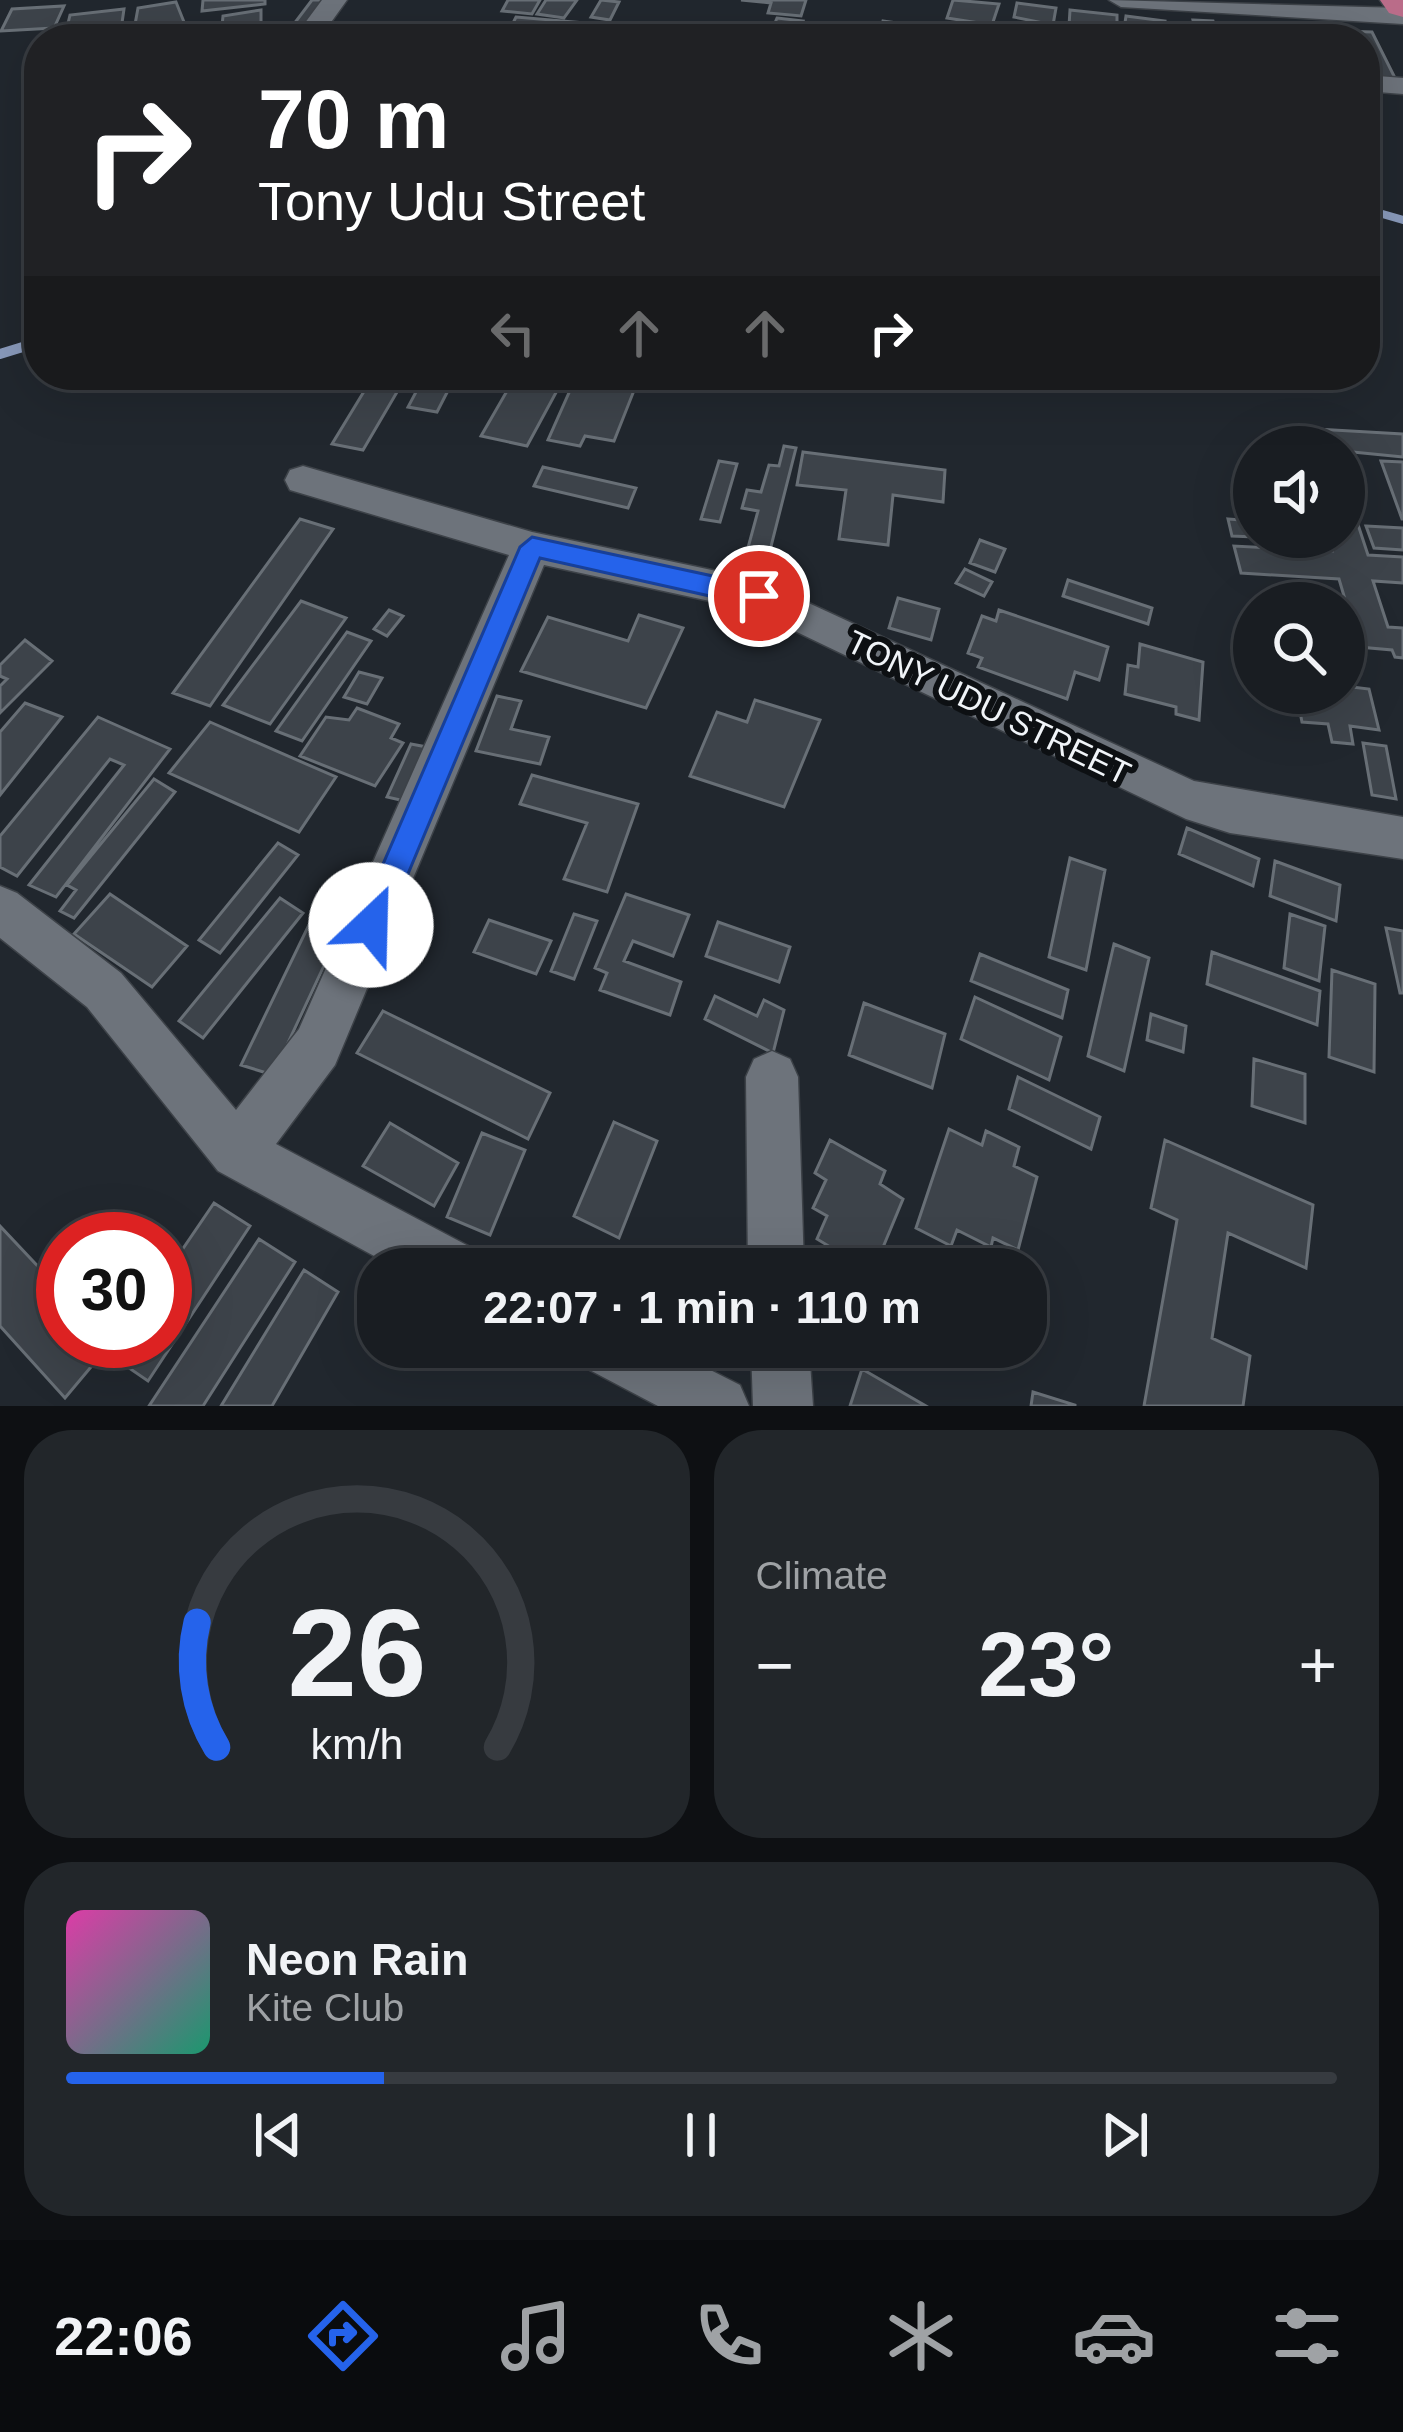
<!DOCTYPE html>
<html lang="en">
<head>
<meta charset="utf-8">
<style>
  body { margin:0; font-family:Helvetica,sans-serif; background:#22262a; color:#f1f3f6; height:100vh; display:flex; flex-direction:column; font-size:45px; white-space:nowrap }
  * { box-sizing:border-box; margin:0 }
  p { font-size:39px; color:#9fa2a5 }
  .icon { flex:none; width:66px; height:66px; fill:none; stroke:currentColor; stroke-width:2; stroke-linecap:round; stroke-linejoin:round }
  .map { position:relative; height:1406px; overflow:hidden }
  .side { display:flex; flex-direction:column; gap:24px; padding:24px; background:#0e1013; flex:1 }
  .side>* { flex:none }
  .top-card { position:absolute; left:24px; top:24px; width:1356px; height:366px; border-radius:48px; box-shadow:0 12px 48px #0002,0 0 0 3px #373b40; background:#202124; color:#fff; overflow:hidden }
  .tools { position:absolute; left:1233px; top:426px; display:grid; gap:24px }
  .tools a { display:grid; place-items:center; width:132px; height:132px; border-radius:50%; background:#191d22; box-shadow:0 12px 48px #0002,0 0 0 3px #373b40; font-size:60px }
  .speed { position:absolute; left:36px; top:1212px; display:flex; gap:24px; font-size:60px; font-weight:700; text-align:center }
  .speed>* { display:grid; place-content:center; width:156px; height:156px; border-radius:50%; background:#191d22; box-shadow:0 12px 48px #0002,0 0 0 3px #373b40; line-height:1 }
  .speed .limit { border:18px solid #d22; background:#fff; color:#111 }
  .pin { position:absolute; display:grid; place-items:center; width:102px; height:102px; color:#fff; margin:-51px; border:6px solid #fff; border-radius:50%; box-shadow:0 3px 12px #0007 }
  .me { position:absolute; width:132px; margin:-66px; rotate:24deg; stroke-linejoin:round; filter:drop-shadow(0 0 9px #0008) }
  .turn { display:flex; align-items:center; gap:42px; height:252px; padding:0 36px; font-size:54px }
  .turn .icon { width:156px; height:156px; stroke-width:2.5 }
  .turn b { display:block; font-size:84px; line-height:102px }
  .lanes { display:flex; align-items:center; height:114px; padding:0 36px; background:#0003; justify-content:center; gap:60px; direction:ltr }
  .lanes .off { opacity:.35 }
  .big { font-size:90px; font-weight:800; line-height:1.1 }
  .side .tile { flex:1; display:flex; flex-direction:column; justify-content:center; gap:18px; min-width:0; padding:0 42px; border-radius:48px; background:#22262a }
  .side .dial { align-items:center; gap:0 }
  .dial svg { height:312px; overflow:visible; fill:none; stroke:#373b40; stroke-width:7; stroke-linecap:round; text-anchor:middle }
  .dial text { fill:#f1f3f6; stroke:none }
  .song { display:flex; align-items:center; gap:36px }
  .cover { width:144px; height:144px; border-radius:18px; background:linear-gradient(135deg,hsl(320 70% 55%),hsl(160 70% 35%)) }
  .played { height:12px; border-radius:6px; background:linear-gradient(90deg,#2563eb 25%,#373b40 25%) }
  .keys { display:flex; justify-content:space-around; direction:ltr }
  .heat { display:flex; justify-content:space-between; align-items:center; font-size:66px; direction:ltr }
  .side .tiles { flex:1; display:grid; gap:24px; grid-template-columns:1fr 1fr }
  .tile:last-child { grid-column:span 2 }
  .trip { position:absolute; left:357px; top:1248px; width:690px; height:120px; border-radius:48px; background:#191d22; box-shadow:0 12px 48px #0002,0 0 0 3px #373b40; font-weight:800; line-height:120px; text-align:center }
  .tab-bar { display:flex; height:192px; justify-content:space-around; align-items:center; background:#0a0c0e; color:#9fa2a5 }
  .tab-bar .icon { width:84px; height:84px }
  .tab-bar .selected { color:#2563eb }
  .tab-bar b { font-size:54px; color:#f1f3f6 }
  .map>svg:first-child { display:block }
</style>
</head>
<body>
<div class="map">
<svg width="1403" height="1406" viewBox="0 0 1403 1406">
  <rect width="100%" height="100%" fill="#21272e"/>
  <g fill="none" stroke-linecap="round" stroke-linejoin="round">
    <!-- stream-far1 -->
    <path stroke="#8899ba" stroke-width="8" d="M1365 209 1403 220
      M33 344 39 342"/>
    <!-- stream -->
    <path stroke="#8899ba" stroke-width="10" d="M0 354 39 342"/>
  </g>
  <!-- building -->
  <path fill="#3d434a" stroke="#686f76" stroke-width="3" d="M203 0H265V4L202 11Z
    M312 0H330L302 39 284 37Z
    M508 0H540L532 14 502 11Z
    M546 0H577L564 18 537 14Z
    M601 0 619 2 610 20 591 17Z
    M741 0H806L801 16 768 13 771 3Z
    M953 0 999 4 992 25 947 18Z
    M176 2 184 22 134 30 138 8Z
    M1017 3 1056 8 1053 25 1014 17Z
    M64 6 54 28 1 31 12 9Z
    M124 9 121 30 65 36 70 15Z
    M261 10V39H242L243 23 222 26 223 16Z
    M1070 10 1117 15V35L1091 36V29L1069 26Z
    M1126 16 1165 21 1163 39 1123 36Z
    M516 17 586 23 582 33 511 27Z
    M777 18 803 21 798 34 772 30Z
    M1193 20 1213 21 1218 39H1198Z
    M883 21 904 24 901 34 917 39H878Z
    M1000 23 1021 26 1018 39H996Z
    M961 26 985 29 986 39H944L946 31 959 33Z
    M1033 26 1071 33 1088 39H1029Z
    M646 28 679 34 676 39H616L641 35Z
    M1340 31 1372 32 1396 80 1365 79V39H1344Z
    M374 375H407L363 450 332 444Z
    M425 375H484L482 381 455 377 437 412 408 407Z
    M515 377 559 387 527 446 481 436Z
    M576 377 635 388 614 441 585 436 580 446 548 440Z
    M1316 429 1403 434V457L1303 447 1298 431Z
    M784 446 796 448 765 570 743 566 758 511 742 508 747 490 761 492 769 465 779 466Z
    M803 452 945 470 943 502 893 495 888 545 839 539 846 490 797 485Z
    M719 461 737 464 720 522 701 519Z
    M1381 461 1403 462V519H1402Z
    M543 467 636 488 628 508 534 486Z
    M1344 482 1368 555 1403 557V583L1373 581 1388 627 1403 628V658L1395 657 1392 650 1359 647 1339 579 1241 573 1234 546 1332 551 1329 541 1257 537H1344Z
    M300 519 333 529 210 706 173 693Z
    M1228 519 1254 521V537L1232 536Z
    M1366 526 1403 528V550L1374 548Z
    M980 540 1005 549 995 572 970 563Z
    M965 569 992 582 984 596 956 583Z
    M1068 580 1152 608 1148 624 1063 596Z
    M898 598 939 609 931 640 889 628Z
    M301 601 346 618 270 724 223 705Z
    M389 610 403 616 387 636 374 629Z
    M999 610 1108 647 1099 680 1075 672 1067 699 978 667 982 658 968 653 982 616 996 621Z
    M639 615 683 628 646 708 521 671 548 617 628 641Z
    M347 632 371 641 302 741 276 731Z
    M25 640 52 661 0 713V686L7 679 0 676V665Z
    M1140 644 1203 662 1199 720 1176 714V707L1125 694 1128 665 1138 667Z
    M359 672 382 678 367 704 344 697Z
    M1344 686 1369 689 1379 730 1350 726 1353 744 1332 742 1328 724 1302 722 1299 707 1278 705 1276 693H1344Z
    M497 696 521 701 511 729 549 737 540 764 476 751Z
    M755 700 820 720 784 807 690 776 717 712 747 722Z
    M25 703 62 717 0 795V732Z
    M357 708 399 724 391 738 403 743 375 786 300 756 326 717 349 720Z
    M98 717 170 749 56 897 29 885 124 765 110 759 17 876 0 867V836Z
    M210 722 336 777 299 832 169 773Z
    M1363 743 1386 746 1396 799 1372 795Z
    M411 744 432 748 409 802 387 797Z
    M532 775 638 804 607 892 564 879 587 823 520 804Z
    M154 779 175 792 74 918 60 911 76 890 67 885Z
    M1187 828 1259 859 1253 886 1179 854Z
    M278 843 298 855 220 953 199 940Z
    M1070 858 1105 870 1086 970 1049 957Z
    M1275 861 1340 885 1336 921 1270 896Z
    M110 894 187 946 152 987 74 934Z
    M626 894 689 915 673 956 633 941 624 961 681 982 670 1015 600 990 607 973 595 968Z
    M280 898 303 913 203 1038 179 1021Z
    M321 900 351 908 273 1075 241 1065Z
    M574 914 597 921 574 979 551 971Z
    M1290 914 1325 926 1319 981 1284 968Z
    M489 920 551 941 536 974 474 952Z
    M718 922 790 947 779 982 706 956Z
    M1386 928 1403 931V993H1400Z
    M1114 944 1149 958 1124 1071 1088 1056Z
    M1212 952 1320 991 1317 1025 1207 984Z
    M980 954 1068 990 1062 1018 971 981Z
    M1332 970 1375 984 1374 1072 1329 1057Z
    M715 996 757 1016 764 1000 784 1010 773 1053 705 1019Z
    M975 997 1061 1037 1049 1080 961 1039Z
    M864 1003 945 1034 932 1088 849 1055Z
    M383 1011 550 1093 528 1139 357 1053Z
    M1151 1014 1186 1026 1183 1052 1147 1040Z
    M1254 1059 1305 1074V1123L1252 1106Z
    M1018 1077 1100 1117 1091 1149 1009 1109Z
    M614 1122 657 1141 619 1238 574 1216Z
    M390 1123 458 1163 434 1206 363 1166Z
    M949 1129 982 1145 986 1131 1019 1147 1014 1166 1037 1177 1018 1250 993 1238 991 1247 957 1230 951 1246 916 1228Z
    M482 1133 525 1150 490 1235 447 1217Z
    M830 1140 885 1171 880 1184 903 1199 874 1269H845L850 1259 817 1239 827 1216 813 1208 826 1180 815 1173Z
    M1165 1140 1313 1205 1306 1268 1228 1233 1212 1338 1250 1356 1243 1406H1144L1177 1220 1151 1208Z
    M214 1203 250 1226 148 1381 110 1355 120 1341H165V1275Z
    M0 1226 63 1293V1341L111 1343 65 1398 0 1326Z
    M259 1239 295 1262 203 1406H149Z
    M304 1270 338 1292 272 1406H221Z
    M862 1369 926 1406H850Z
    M1033 1392 1075 1405V1406H1031Z"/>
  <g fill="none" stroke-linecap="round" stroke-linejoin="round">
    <!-- minor casing -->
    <g stroke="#3d4248" stroke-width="3">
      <path id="minor" d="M322 0H347L319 39H293Z
        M1109 0 1403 8V24L1121 7Z
        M1365 75 1403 78V94L1365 91Z
        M303 466 532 532 759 580 1194 781 1403 817V859L1230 833 1186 819 751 610 544 565 335 1065 276 1144 474 1249 482 1269H398L218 1171 87 1007 0 938V886L17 893 121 973 236 1110 299 1029 509 555 290 490 285 480 290 470Z
        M772 1051 790 1059 798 1077 804 1269H748L746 1077 754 1059Z
        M575 1347H665L740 1385 749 1406H658L584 1367Z
        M751 1347H809L813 1406H753Z"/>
    </g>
    <!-- primary casing -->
    <g stroke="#3d4248" stroke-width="3">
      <path id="primary" d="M1380 0H1403V17L1389 13Z"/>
    </g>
    <!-- minor -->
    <use href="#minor" fill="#6d737b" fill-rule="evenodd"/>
    <!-- primary -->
    <use href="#primary" fill="#ba6c89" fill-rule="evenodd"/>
  </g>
  <!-- route -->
  <path fill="#2563eb" stroke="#184099" stroke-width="3" d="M532 537 759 586 772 596 759 607 540 558 382 936 371 940 361 936 356 925 361 915 520 547Z"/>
  <g text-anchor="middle" stroke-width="12" stroke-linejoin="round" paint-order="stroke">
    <!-- street labels -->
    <g font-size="33" fill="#f0f4f8" stroke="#0d1013">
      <text transform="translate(989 707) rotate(26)" y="12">TONY UDU STREET</text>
    </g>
  </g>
</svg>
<div class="tools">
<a><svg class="icon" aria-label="sound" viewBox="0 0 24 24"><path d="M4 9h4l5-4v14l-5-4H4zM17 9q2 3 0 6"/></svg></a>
<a><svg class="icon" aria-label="search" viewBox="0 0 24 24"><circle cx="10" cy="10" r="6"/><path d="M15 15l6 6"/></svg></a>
</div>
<div class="speed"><div class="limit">30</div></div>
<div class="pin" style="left:759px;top:596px;background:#d93025"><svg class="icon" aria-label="arrive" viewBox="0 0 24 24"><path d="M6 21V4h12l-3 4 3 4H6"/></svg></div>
<svg class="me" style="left:371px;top:925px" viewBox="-20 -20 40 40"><circle r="19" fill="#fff"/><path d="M0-13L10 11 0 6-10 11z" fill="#2563eb"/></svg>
<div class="trip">22:07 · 1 min · 110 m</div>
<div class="top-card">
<div class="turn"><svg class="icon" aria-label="right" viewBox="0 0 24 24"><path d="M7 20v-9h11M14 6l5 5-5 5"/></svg><div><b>70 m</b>Tony Udu Street</div></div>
<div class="lanes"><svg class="icon off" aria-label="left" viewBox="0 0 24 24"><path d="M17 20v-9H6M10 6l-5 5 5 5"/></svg><svg class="icon off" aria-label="ahead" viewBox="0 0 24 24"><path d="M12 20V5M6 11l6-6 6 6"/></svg><svg class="icon off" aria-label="ahead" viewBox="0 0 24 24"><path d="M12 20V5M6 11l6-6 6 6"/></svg><svg class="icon" aria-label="right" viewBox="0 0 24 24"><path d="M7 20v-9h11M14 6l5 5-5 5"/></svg></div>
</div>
</div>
<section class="side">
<div class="tiles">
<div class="tile dial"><svg viewBox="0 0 100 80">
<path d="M14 69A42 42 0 1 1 86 69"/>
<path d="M14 69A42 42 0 0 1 9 37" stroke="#2563eb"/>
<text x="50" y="56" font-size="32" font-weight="700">26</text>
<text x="50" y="72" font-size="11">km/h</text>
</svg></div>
<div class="tile"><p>Climate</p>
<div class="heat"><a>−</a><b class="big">23°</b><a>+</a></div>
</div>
<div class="tile">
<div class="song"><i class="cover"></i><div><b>Neon Rain</b><p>Kite Club</p></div></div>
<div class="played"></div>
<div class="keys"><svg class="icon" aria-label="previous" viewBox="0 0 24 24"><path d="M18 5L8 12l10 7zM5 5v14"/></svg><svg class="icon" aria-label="pause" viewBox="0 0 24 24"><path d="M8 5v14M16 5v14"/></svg><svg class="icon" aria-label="next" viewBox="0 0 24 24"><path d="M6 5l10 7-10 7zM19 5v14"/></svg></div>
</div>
</div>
</section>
<nav class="tab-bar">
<b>22:06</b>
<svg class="icon selected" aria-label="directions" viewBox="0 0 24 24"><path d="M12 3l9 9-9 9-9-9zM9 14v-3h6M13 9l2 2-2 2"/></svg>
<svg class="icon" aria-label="music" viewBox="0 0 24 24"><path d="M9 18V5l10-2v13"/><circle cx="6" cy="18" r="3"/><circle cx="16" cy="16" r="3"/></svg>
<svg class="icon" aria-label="phone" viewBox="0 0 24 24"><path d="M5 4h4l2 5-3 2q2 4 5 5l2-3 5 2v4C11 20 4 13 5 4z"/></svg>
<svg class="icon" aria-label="climate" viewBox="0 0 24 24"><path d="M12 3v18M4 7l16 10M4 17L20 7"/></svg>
<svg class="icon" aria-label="car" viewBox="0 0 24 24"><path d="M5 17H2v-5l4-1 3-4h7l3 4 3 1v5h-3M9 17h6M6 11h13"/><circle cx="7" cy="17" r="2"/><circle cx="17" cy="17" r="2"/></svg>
<svg class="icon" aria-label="filters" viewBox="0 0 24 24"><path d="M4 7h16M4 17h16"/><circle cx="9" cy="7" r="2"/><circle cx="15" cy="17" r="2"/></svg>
</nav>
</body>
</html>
